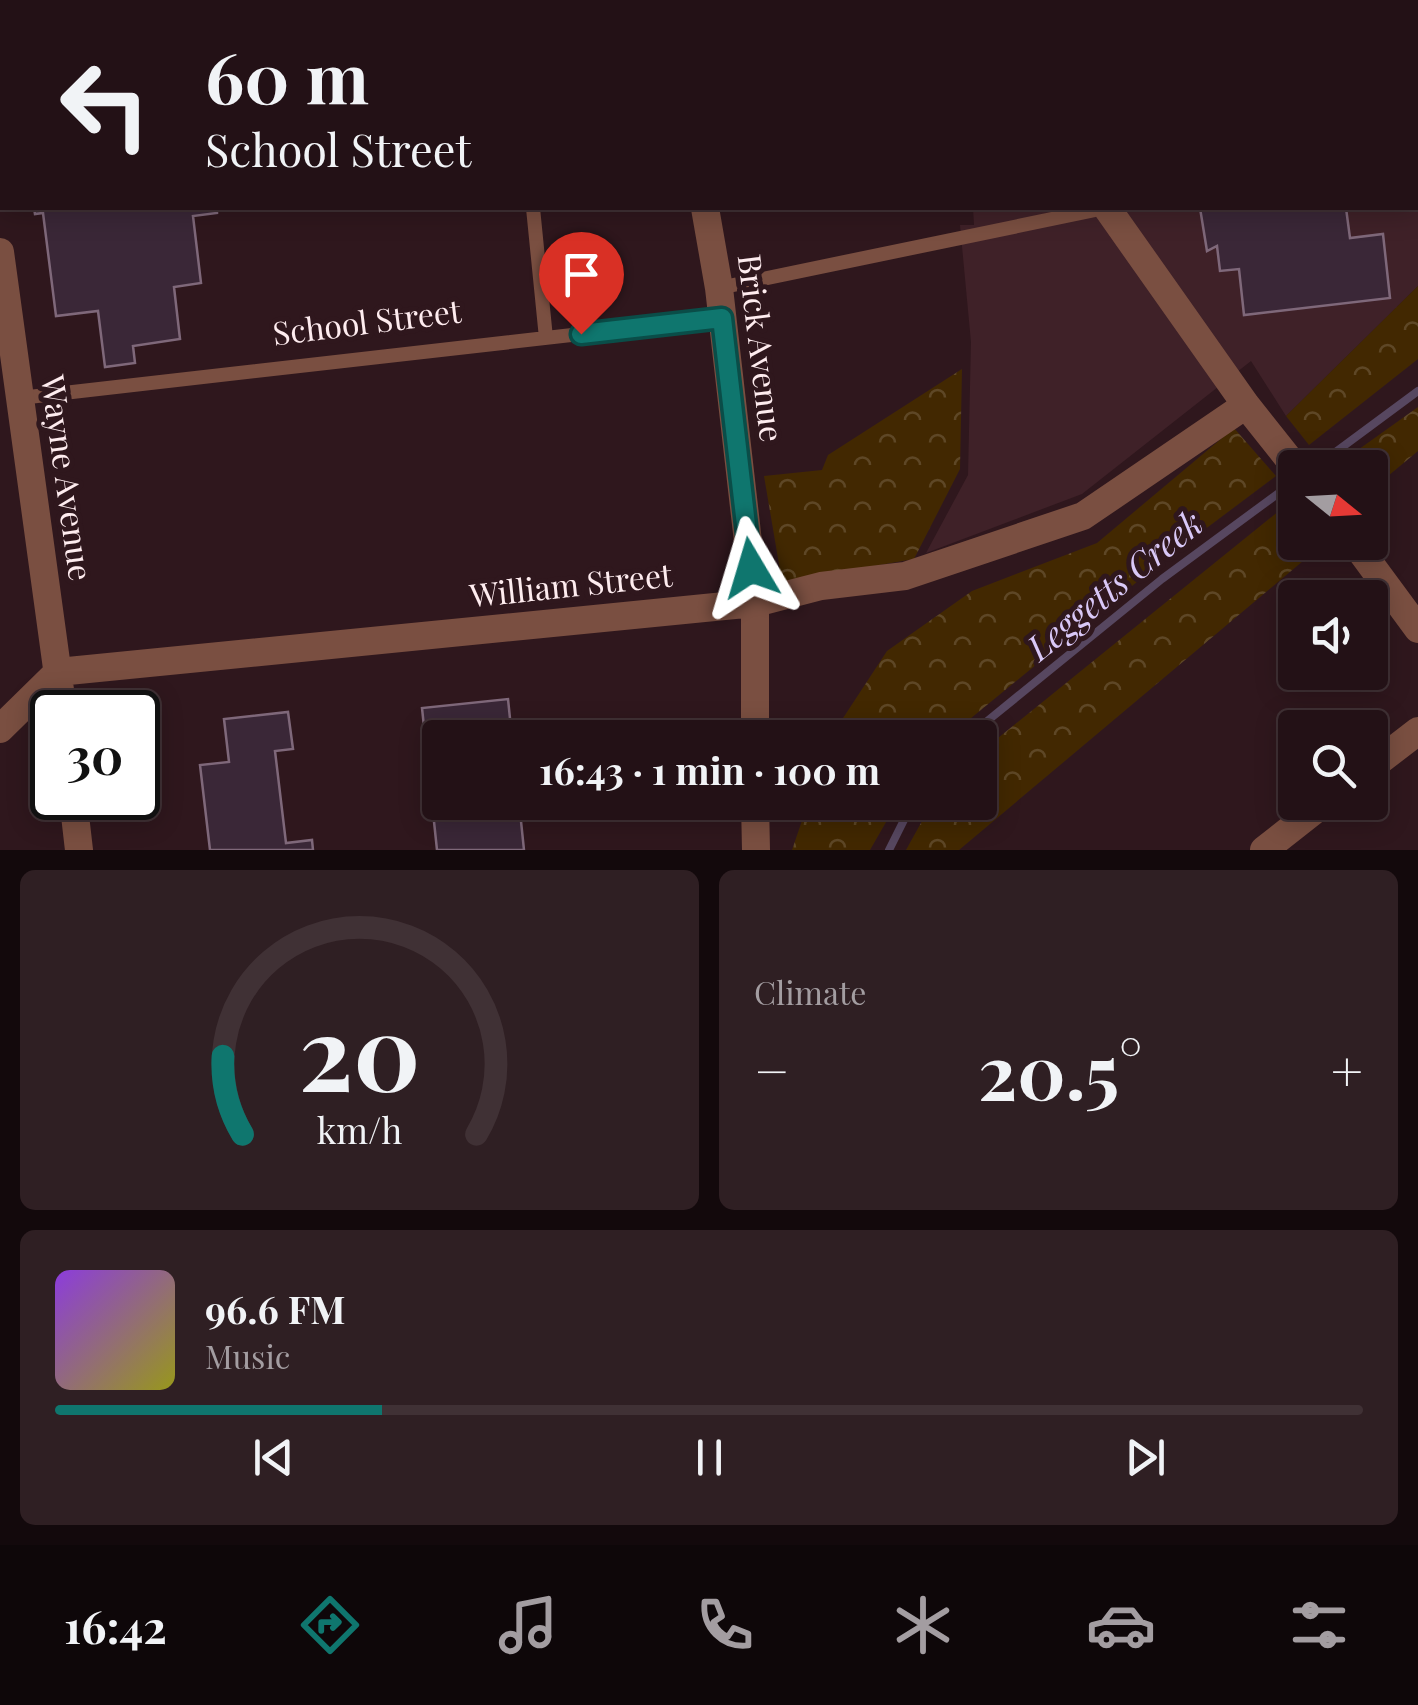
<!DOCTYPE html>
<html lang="en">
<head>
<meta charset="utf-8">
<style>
  body { margin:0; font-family:"Playfair Display",serif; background:#2f1f23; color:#f1f3f6; height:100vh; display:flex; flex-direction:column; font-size:38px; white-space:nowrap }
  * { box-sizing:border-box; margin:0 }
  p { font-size:32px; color:#a39da1 }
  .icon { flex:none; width:55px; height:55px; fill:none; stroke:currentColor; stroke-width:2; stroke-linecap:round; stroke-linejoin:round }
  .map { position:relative; height:850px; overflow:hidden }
  .panel { display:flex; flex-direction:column; gap:20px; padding:20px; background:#13090c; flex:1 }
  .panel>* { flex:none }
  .banner { position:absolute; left:0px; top:0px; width:1420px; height:210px; box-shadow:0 5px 25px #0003,0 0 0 2px #403135; background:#231116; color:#f1f3f6; overflow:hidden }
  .needle { width:65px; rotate:108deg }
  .fabs { position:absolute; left:1278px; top:450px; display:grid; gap:20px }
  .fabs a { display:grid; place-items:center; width:110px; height:110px; border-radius:10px; background:#231116; box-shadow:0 5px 25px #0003,0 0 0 2px #403135; font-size:50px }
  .speed { position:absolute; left:30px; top:690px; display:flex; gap:20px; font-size:50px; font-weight:700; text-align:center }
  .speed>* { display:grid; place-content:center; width:130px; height:130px; border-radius:50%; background:#231116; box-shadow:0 5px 25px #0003,0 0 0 2px #403135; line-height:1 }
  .speed .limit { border:5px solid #111; border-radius:15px; background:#fff; color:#111 }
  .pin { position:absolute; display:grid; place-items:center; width:85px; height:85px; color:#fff; margin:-102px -42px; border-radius:50% 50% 50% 0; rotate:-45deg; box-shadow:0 0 10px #0007 }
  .pin .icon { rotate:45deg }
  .me { position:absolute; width:110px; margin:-55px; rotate:353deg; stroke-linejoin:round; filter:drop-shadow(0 0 8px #0008) }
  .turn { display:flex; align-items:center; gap:35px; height:210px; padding:0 40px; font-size:45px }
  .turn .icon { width:130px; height:130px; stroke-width:2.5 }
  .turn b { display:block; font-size:70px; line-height:85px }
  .big { font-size:75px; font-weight:700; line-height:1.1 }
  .panel .card { flex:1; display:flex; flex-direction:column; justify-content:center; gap:15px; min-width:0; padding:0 35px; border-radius:15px; background:#2f1f23 }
  .panel .dial { align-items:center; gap:0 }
  .dial svg { height:260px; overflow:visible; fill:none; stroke:#403135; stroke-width:7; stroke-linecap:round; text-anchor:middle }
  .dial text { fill:#f1f3f6; stroke:none }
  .song { display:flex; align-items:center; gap:30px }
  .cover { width:120px; height:120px; border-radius:15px; background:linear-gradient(135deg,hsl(270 70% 55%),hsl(60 70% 35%)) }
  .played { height:10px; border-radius:5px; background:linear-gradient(90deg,#0f766e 25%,#403135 25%) }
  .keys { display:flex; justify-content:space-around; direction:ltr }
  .heat { display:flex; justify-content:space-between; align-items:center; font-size:55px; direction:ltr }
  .panel .tiles { flex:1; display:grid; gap:20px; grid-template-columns:1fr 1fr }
  .card:last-child { grid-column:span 2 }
  .trip { position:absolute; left:422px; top:720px; width:575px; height:100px; border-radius:10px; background:#231116; box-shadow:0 5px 25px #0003,0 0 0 2px #403135; font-weight:700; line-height:100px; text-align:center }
  .tab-bar { display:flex; height:160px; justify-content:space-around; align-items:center; background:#0e0709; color:#a39da1 }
  .tab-bar .icon { width:70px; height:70px }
  .tab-bar .current { color:#0f766e }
  .tab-bar b { font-size:45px; color:#f1f3f6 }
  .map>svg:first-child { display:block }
</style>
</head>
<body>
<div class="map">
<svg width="1418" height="850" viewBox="0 0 1418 850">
  <defs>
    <pattern id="forest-crowns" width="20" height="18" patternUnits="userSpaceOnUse" patternTransform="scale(2.5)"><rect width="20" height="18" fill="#422801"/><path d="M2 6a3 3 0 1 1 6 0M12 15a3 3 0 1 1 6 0" fill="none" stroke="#5e4726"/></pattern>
  </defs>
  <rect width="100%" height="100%" fill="#2f171d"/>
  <!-- built -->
  <path fill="#3f2128" d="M1418 32V286L1286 416 1251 361 1082 494 926 553 968 475 971 342 960 225H974L973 208H1418Z"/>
  <!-- forest -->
  <path fill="url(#forest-crowns)" d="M1418 286V359L1309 445 1286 416Z
    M962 369 960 469 914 559 782 582 764 476 822 470 828 455Z
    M1418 407V451L1370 491V468L1334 467Z
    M1234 428 1276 476 1160 563 948 737 830 738 887 651 972 591 1097 543Z
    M1290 502 1295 509V542L1322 545 959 850H906L932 803 980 802V756L998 738Z
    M808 803V802L897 803 870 850H792Z"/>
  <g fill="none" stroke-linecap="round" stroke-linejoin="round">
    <!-- stream -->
    <path stroke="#574760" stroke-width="8" d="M1314 468 1418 391
      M971 738 986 722 1162 579 1295 481
      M889 850 913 802"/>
  </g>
  <!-- building -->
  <path fill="#3a2737" stroke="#7f687a" stroke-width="2.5" d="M34 208H217V213L193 216 201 283 174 287 180 339 133 346 135 363 105 367 98 311 56 316 43 213 35 214Z
    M1200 208H1346L1350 238 1383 234 1390 298 1244 315 1239 269 1220 271 1217 246 1207 251Z
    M508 699 512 738H440V802H519L524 850H437L422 708Z
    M288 712 293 749 275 751 286 843 312 840 313 850H210L200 765 229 762 224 719Z"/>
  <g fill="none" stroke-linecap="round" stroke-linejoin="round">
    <!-- service -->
    <path stroke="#7a4f41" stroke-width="14" d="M551 0 552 2
      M619 0V2
      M831 0V2
      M533 208 546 338
      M719 288 1105 208
      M20 398 721 318"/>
    <!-- minor -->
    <path stroke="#7a4f41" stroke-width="28" d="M672 0V2
      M1071 0 1072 2
      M705 208 719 288 755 603V738
      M1107 208 1246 405 1296 468
      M0 252 63 712
      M1354 542 1418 629
      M0 729 58 672 755 603 821 586 905 576 1083 516 1246 405
      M1370 768 1418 731
      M73 798 79 850
      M755 802 756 850
      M1264 850 1325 802"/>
    <!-- secondary -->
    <path stroke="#ad6853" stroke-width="28" d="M956 2 975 0
      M0 119H2"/>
  </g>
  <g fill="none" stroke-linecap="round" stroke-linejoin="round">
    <!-- route casing -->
    <g stroke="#0a4d48" stroke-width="25">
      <path id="route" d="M581 334 722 318 751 568"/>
    </g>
    <!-- route -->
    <use href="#route" stroke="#0f766e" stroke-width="18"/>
  </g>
  <g text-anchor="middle" stroke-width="10" stroke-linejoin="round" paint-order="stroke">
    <!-- street labels -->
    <g font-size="32" fill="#feecef" stroke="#2f171d">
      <text transform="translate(367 323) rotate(-7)" y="11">School Street</text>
      <text transform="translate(760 348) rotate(83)" y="11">Brick Avenue</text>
      <text transform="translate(66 478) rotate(82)" y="11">Wayne Avenue</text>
      <text transform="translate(571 586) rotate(-6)" y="11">William Street</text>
    </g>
    <!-- water labels -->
    <g font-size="35" font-style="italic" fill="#d9c8f7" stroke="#2f171d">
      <text transform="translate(1115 586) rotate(-39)" y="12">Leggetts Creek</text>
    </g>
  </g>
</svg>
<div class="fabs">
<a><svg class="needle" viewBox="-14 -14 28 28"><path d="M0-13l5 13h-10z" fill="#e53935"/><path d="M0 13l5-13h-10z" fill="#a39da1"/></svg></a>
<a><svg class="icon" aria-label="sound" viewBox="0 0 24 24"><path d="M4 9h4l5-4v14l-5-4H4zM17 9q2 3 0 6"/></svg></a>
<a><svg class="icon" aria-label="search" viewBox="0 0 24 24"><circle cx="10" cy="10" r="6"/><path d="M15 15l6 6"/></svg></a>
</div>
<div class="speed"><div class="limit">30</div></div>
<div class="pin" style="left:581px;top:334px;background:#d93025"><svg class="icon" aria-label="arrive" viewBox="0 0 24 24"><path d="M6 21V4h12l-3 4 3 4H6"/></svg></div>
<svg class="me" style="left:751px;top:568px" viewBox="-20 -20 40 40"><path d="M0-17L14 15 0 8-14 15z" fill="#0f766e" stroke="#fff" stroke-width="4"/></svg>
<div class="trip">16:43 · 1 min · 100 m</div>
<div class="banner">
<div class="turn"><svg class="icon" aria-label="left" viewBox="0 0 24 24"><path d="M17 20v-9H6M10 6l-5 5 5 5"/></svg><div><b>60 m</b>School Street</div></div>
</div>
</div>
<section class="panel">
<div class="tiles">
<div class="card dial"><svg viewBox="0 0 100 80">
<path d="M14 69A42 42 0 1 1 86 69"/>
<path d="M14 69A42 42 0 0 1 8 45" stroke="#0f766e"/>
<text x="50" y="56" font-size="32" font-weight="700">20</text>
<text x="50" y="72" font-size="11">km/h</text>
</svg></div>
<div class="card"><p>Climate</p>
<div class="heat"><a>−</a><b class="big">20.5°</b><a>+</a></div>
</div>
<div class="card">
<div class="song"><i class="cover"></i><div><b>96.6 FM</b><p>Music</p></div></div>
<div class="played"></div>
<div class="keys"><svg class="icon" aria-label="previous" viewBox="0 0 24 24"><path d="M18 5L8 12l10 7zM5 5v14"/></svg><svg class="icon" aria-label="pause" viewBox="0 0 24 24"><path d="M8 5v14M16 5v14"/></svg><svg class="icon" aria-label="next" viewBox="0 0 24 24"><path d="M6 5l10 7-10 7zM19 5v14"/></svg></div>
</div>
</div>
</section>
<nav class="tab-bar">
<b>16:42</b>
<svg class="icon current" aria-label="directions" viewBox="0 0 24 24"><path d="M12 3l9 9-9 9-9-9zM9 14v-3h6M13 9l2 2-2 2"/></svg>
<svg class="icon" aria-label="music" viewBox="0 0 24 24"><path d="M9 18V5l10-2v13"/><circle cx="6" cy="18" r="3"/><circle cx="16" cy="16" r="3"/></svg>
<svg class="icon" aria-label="phone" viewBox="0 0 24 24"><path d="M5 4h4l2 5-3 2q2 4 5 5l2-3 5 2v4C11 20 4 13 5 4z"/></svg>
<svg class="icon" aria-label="climate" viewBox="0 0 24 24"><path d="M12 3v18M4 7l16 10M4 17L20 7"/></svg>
<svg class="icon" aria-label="car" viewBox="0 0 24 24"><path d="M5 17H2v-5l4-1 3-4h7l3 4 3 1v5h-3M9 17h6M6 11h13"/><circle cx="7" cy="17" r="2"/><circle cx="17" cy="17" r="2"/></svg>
<svg class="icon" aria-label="filters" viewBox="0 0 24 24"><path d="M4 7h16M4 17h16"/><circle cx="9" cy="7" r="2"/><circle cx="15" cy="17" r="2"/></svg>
</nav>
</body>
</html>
